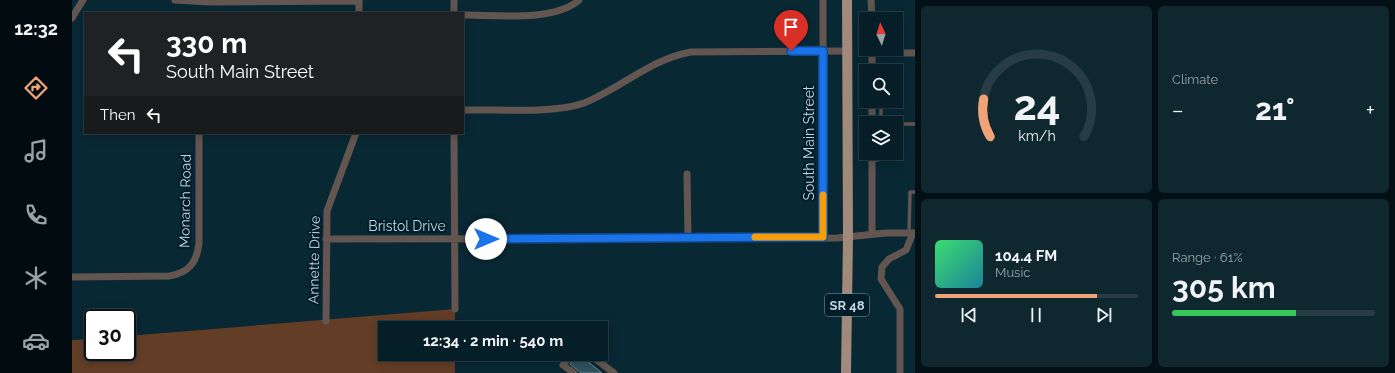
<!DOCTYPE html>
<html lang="en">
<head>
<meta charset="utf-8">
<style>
  body { margin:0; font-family:Raleway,sans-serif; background:#0f272f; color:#f1f3f6; height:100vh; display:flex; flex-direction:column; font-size:15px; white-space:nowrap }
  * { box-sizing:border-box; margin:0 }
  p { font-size:13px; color:#98a2a7 }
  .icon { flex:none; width:22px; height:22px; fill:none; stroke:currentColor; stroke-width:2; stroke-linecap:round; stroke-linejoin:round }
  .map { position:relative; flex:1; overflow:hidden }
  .sheet { display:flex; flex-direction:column; gap:6px; padding:6px; background:#031015; width:480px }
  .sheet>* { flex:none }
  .guide { position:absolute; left:12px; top:12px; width:380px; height:122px; border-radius:0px; box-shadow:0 2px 10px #0003,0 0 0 1px #273c44; background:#202124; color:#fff; overflow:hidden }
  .needle { width:26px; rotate:356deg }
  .fabs { position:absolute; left:787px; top:12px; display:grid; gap:8px }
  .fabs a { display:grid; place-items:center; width:44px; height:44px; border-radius:0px; background:#061e27; box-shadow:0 2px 10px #0003,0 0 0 1px #273c44; font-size:20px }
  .speed { position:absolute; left:12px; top:309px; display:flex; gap:8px; font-size:20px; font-weight:700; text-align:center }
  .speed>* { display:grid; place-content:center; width:52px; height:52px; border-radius:50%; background:#061e27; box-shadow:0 2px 10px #0003,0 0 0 1px #273c44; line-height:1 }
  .speed .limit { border:2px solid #111; border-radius:6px; background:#fff; color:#111 }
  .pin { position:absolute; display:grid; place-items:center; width:34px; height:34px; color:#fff; margin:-41px -17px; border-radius:50% 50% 50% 0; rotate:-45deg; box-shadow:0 0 4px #0007 }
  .pin .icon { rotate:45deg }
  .me { position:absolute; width:44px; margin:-22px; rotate:90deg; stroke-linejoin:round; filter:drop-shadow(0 0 3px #0008) }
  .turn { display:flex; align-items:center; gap:14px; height:84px; padding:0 16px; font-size:18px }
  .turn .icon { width:52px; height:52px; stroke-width:2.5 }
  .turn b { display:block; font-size:28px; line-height:34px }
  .then { display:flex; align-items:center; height:38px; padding:0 16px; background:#0003; gap:8px; font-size:15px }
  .big { font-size:30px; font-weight:700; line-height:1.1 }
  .sheet .card { flex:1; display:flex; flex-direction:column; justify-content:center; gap:6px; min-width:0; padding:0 14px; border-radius:6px; background:#0f272f }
  .sheet .dial { align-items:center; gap:0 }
  .dial svg { height:104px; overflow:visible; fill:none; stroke:#273c44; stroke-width:7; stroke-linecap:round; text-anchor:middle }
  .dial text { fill:#f1f3f6; stroke:none }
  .song { display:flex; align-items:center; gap:12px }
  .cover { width:48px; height:48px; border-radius:6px; background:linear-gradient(135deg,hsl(140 70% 55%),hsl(190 70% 35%)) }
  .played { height:4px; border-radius:2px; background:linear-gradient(90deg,#efa377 80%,#273c44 80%) }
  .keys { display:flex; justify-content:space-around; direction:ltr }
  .heat { display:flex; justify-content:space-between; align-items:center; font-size:22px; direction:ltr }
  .charge { height:6px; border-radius:3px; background:linear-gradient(90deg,#34c759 61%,#273c44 0) }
  .sheet .tiles { flex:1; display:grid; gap:6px; grid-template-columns:repeat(2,1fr) }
  .trip { position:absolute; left:306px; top:321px; width:230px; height:40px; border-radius:0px; background:#061e27; box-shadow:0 2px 10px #0003,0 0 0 1px #273c44; font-weight:700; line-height:40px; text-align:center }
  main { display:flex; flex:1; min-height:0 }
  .dock { display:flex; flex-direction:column; width:72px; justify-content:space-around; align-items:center; background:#020c10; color:#98a2a7 }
  .dock .icon { width:28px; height:28px }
  .dock .selected { color:#efa377 }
  .dock b { font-size:18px; color:#f1f3f6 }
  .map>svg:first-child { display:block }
</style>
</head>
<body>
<main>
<nav class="dock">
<b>12:32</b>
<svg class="icon selected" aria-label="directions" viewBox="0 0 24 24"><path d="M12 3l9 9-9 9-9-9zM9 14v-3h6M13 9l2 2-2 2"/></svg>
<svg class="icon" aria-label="music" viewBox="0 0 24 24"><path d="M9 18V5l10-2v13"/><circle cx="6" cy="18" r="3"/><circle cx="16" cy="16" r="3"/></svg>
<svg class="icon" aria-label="phone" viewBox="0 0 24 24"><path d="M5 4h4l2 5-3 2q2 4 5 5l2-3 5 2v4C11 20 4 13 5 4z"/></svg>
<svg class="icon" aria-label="climate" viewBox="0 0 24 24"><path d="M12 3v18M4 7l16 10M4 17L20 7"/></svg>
<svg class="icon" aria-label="car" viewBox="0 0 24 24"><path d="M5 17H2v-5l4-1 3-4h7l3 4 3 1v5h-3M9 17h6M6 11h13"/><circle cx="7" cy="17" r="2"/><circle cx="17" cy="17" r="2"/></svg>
</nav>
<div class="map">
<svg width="843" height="373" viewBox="0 0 843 373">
  <rect width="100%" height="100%" fill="#082834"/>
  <!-- green -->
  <path fill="#633d26" d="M383 309V328H313V354H383V373H0V340L21 339V352H55V336Z"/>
  <!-- building -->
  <path fill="#32515f" stroke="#698998" d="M504 354H507L530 373H509L498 364Z"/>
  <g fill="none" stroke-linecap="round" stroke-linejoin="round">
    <!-- service -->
    <path stroke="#635650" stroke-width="3.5" d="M800 70 808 69V71
      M809 101V123
      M824 124H843
      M800 161 809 159V153
      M837 232 838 192H843"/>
    <!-- minor -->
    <path stroke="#635650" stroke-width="7" d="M103 0 136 2 287 1
      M287 0V13
      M382 0V13
      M751 0V237
      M799 0 800 19
      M391 15C423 15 483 22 507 0
      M0 18 11 0
      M800 49V71
      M800 53H843
      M800 101V123
      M391 110C425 109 482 114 512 103 549 88 579 59 619 52L776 51
      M382 133 383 309
      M615 174 616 238
      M800 234V153
      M254 239 765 238 814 233H843
      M0 277 97 276C117 273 125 262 127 243V133
      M254 321 255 211 284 133
      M499 354 491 365 502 373
      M517 354 542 373
      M828 373V309L809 279 810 267 817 259 834 250 841 233"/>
    <!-- primary -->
    <path stroke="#a1897b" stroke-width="10" d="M774 373 776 237 775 0"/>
  </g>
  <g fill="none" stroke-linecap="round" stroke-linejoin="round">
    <!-- route casing -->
    <g stroke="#114b97" stroke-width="10">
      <path id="route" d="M414 239 751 237V51H719"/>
    </g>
    <!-- route -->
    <use href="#route" stroke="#1a73e8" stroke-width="7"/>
    <!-- slow -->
    <path stroke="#f59e0b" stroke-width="7" d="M683 237H751V195"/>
  </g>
  <g text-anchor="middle" stroke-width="4" stroke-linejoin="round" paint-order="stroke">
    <!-- shield labels -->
    <rect fill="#001e2a" stroke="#899ea7" stroke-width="1" x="753" y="294" width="44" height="22" rx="3"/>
    <g font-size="13" font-weight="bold" fill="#c4d5dd">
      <text x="775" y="310">SR 48</text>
    </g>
    <!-- street labels -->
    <g font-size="14" fill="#c4d5dd" stroke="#001e2a">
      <text transform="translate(737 143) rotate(-90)" y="5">South Main Street</text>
      <text transform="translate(113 201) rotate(-89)" y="5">Monarch Road</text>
      <text x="335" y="231">Bristol Drive</text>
      <text transform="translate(242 260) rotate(-89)" y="5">Annette Drive</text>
    </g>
  </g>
</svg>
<div class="fabs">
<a><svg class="needle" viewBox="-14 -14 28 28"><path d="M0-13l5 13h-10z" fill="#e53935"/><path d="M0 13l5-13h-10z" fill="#98a2a7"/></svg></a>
<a><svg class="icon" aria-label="search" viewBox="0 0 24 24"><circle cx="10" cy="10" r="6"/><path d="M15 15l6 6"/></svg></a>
<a><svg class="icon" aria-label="layers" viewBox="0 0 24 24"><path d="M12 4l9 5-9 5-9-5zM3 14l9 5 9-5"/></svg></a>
</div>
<div class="speed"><div class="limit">30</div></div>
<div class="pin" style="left:719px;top:51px;background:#d93025"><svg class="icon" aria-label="arrive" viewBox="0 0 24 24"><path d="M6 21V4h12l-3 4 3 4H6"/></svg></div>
<svg class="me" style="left:414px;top:239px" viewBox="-20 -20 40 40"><circle r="19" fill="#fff"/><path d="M0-13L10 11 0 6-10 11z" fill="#1a73e8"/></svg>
<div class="trip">12:34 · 2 min · 540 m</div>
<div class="guide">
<div class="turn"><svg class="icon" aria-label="left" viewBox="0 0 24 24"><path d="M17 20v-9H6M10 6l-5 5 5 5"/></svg><div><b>330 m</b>South Main Street</div></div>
<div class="then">Then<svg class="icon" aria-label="left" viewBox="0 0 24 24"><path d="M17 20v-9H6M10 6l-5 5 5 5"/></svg></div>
</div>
</div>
<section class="sheet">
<div class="tiles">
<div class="card dial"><svg viewBox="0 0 100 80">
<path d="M14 69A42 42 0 1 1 86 69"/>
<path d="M14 69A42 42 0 0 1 9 40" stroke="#efa377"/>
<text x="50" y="56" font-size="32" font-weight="700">24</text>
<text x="50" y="72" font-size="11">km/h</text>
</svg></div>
<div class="card"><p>Climate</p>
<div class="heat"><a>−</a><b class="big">21°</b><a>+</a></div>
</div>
<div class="card">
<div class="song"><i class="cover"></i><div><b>104.4 FM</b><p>Music</p></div></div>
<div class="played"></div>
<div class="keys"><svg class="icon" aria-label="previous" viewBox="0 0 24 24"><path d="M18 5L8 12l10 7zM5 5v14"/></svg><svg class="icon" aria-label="pause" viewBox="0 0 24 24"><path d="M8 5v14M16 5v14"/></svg><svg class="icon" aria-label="next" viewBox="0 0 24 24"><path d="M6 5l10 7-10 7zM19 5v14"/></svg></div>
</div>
<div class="card"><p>Range · 61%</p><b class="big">305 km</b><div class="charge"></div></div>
</div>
</section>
</main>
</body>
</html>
